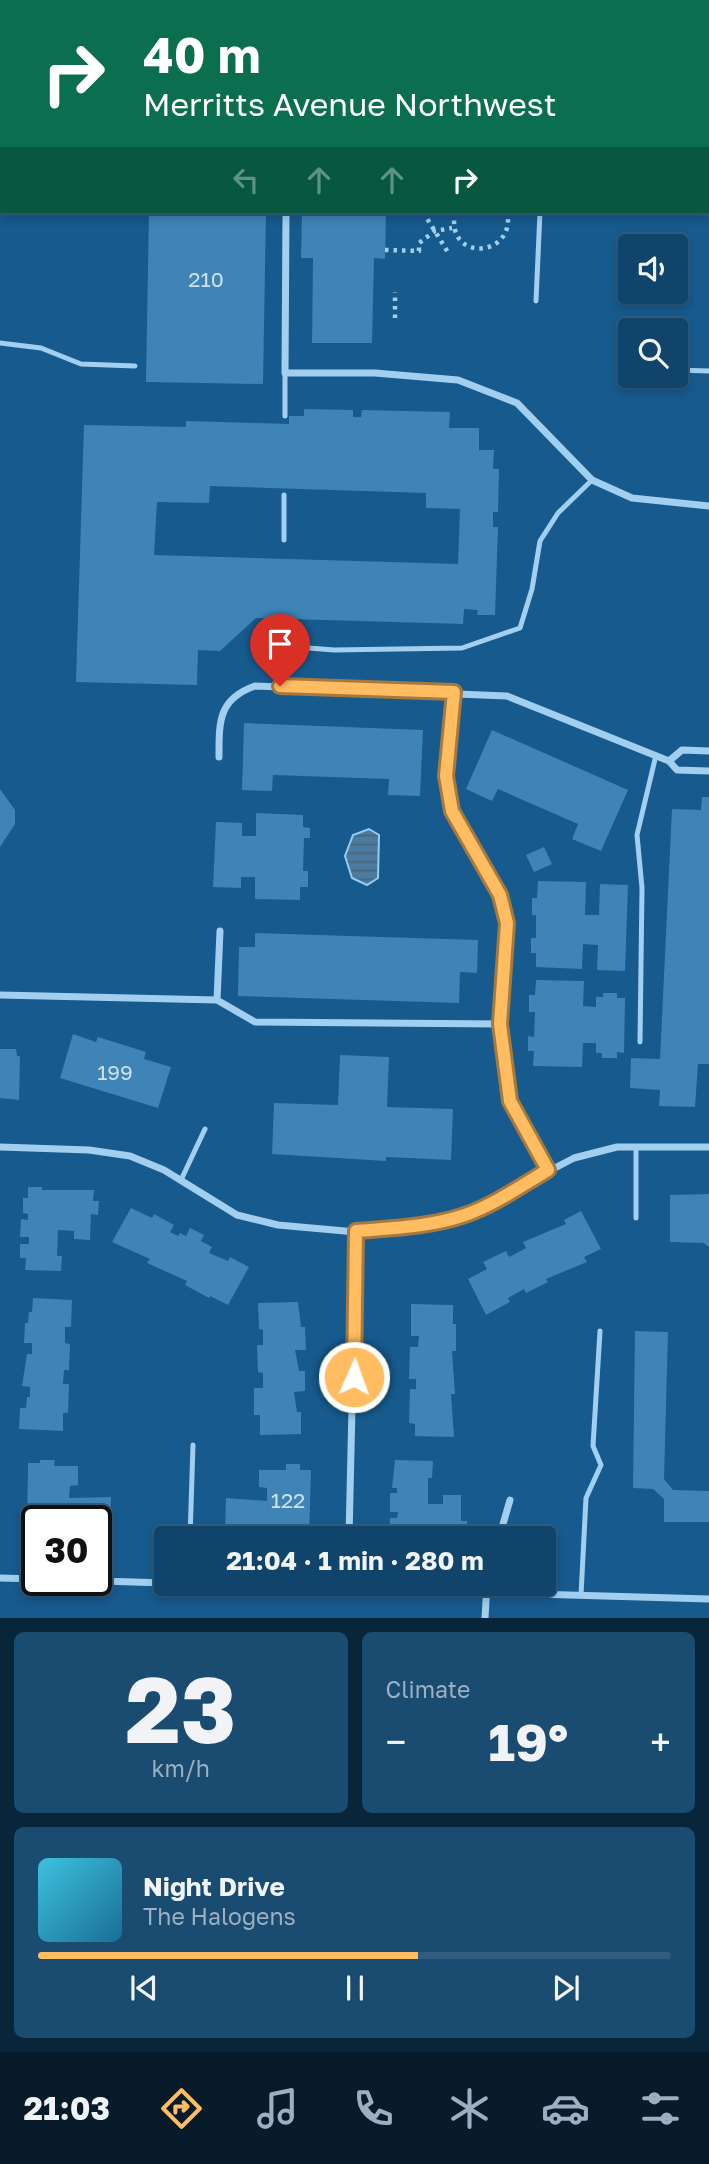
<!DOCTYPE html>
<html lang="en">
<head>
<meta charset="utf-8">
<style>
  body { margin:0; font-family:"Golos Text",sans-serif; background:#1a4b70; color:#f1f3f6; height:100vh; display:flex; flex-direction:column; font-size:26px; white-space:nowrap }
  * { box-sizing:border-box; margin:0 }
  p { font-size:23px; color:#9cb0c1 }
  .icon { flex:none; width:38px; height:38px; fill:none; stroke:currentColor; stroke-width:2; stroke-linecap:round; stroke-linejoin:round }
  .map { position:relative; height:1618px; overflow:hidden }
  .details { display:flex; flex-direction:column; gap:14px; padding:14px; background:#09253a; flex:1 }
  .details>* { flex:none }
  .guide { position:absolute; left:0px; top:0px; width:710px; height:214px; box-shadow:0 4px 10px #0003,0 0 0 2px #305c7e; background:#0b6e4f; color:#fff; overflow:hidden }
  .fabs { position:absolute; left:618px; top:234px; display:grid; gap:14px }
  .fabs a { display:grid; place-items:center; width:70px; height:70px; border-radius:7px; background:#11446a; box-shadow:0 4px 10px #0003,0 0 0 2px #305c7e; font-size:35px }
  .speed { position:absolute; left:21px; top:1505px; display:flex; gap:14px; font-size:35px; font-weight:700; text-align:center }
  .speed>* { display:grid; place-content:center; width:91px; height:91px; border-radius:50%; background:#11446a; box-shadow:0 4px 10px #0003,0 0 0 2px #305c7e; line-height:1 }
  .speed .limit { border:4px solid #111; border-radius:10px; background:#fff; color:#111 }
  .pin { position:absolute; display:grid; place-items:center; width:60px; height:60px; color:#fff; margin:-72px -30px; border-radius:50% 50% 50% 0; rotate:-45deg; box-shadow:0 0 7px #0007 }
  .pin .icon { rotate:45deg }
  .me { position:absolute; width:77px; margin:-38px; rotate:2deg; stroke-linejoin:round; filter:drop-shadow(0 0 5px #0008) }
  .turn { display:flex; align-items:center; gap:24px; height:147px; padding:0 28px; font-size:32px }
  .turn .icon { width:91px; height:91px; stroke-width:2.5 }
  .turn b { display:block; font-size:49px; line-height:60px }
  .lanes { display:flex; align-items:center; height:66px; padding:0 28px; background:#0003; justify-content:center; gap:35px; direction:ltr }
  .lanes .off { opacity:.35 }
  .big { font-size:52px; font-weight:700; line-height:1.1 }
  .details .tile { flex:1; display:flex; flex-direction:column; justify-content:center; gap:10px; min-width:0; padding:0 24px; border-radius:10px; background:#1a4b70 }
  .details .dial { align-items:center; gap:0 }
  .dial b { font-size:91px; line-height:1 }
  .song { display:flex; align-items:center; gap:21px }
  .cover { width:84px; height:84px; border-radius:10px; background:linear-gradient(135deg,hsl(190 70% 55%),hsl(200 70% 35%)) }
  .played { height:7px; border-radius:4px; background:linear-gradient(90deg,#ffbc60 60%,#305c7e 60%) }
  .keys { display:flex; justify-content:space-around; direction:ltr }
  .heat { display:flex; justify-content:space-between; align-items:center; font-size:38px; direction:ltr }
  .details .tiles { flex:1; display:grid; gap:14px; grid-template-columns:1fr 1fr }
  .tile:last-child { grid-column:span 2 }
  .trip { position:absolute; left:154px; top:1526px; width:402px; height:70px; border-radius:7px; background:#11446a; box-shadow:0 4px 10px #0003,0 0 0 2px #305c7e; font-weight:700; line-height:70px; text-align:center }
  .menu { display:flex; height:112px; justify-content:space-around; align-items:center; background:#071b2a; color:#9cb0c1 }
  .menu .icon { width:49px; height:49px }
  .menu .current { color:#ffbc60 }
  .menu b { font-size:32px; color:#f1f3f6 }
  .map>svg:first-child { display:block }
</style>
</head>
<body>
<div class="map">
<svg width="709" height="1618" viewBox="0 0 709 1618">
  <defs>
    <pattern id="water-rules" width="6" height="5" patternUnits="userSpaceOnUse" patternTransform="scale(1.75)"><rect width="6" height="5" fill="#4b7ba0"/><path d="M0 2.5h6" fill="none" stroke="#4c6476"/></pattern>
  </defs>
  <rect width="100%" height="100%" fill="#175a8d"/>
  <!-- green -->
  <path fill="#2673a9" d="M0 0H218V2H2V93Z"/>
  <!-- water -->
  <path fill="url(#water-rules)" stroke="#94ccf2" stroke-width="2" d="M369 829 379 835 378 878 367 885 352 878 345 856 353 835Z"/>
  <!-- building -->
  <path fill="#3f84b6" fill-rule="evenodd" d="M149 212H266L263 384 146 382Z
    M302 212H386L385 259 374 258 372 343H312L313 258H301Z
    M304 409 353 410V417H361L362 410 450 412 449 428H479V450H494L493 469H499L498 512H493V527H498L495 615H477L478 610 464 609 463 624 256 618 220 651 198 650 197 685 76 682 84 425 186 427V421L289 424V416H304ZM210 486 426 493V508L460 509 458 564 154 555 157 502 209 503Z
    M244 723 423 730 420 796 388 795 389 779 273 775 272 791 242 790Z
    M492 730 628 790 601 851 572 839 578 824 498 789 492 801 466 789Z
    M0 789 15 810V824L0 847Z
    M702 797H709V1064H698L695 1107 659 1106 660 1090 630 1088 631 1058 660 1059 672 809 701 810Z
    M256 813 303 815V827L310 828V838H304L303 871H308V887H300V900L255 899V877H241V888L213 887 216 822 242 823V836H256Z
    M544 847 552 864 534 872 526 855Z
    M538 881 586 882 585 915H599L600 884 628 885 625 971 597 970 598 945 583 944 582 969 536 967V953H531V938H536V915H532V898H537Z
    M255 933 478 940 477 973 460 972 459 1003 238 996 239 947H255Z
    M536 980 584 981 583 1006 596 1007V997H603V993H617V998H625L624 1053 617 1052V1058H602V1053H596V1043H583L582 1067 533 1066 534 1051H528V1036L534 1037 535 1012H529V995H535Z
    M73 1034 96 1042 98 1037 146 1052 144 1059 171 1067 158 1108 60 1078Z
    M0 1049H16L17 1056H20L19 1100 0 1098Z
    M340 1055 389 1057 387 1107 453 1109 451 1160 386 1157V1161L272 1154 274 1103 338 1105Z
    M28 1187H42V1190H94L93 1201H99L98 1215 91 1214 90 1240 74 1239V1231L58 1230 57 1256H62L61 1271 25 1270 26 1258H20V1244H29V1237H20L21 1219 28 1220V1214L23 1213V1198H28Z
    M709 1194V1247L704 1243 670 1242V1195Z
    M131 1208 152 1218 154 1214 174 1225 170 1232 178 1236 180 1233 186 1236 190 1228 204 1235 201 1241 212 1247 209 1253 228 1261 230 1257 249 1267 228 1305 210 1296 209 1298 185 1285 187 1281 147 1263 150 1259 112 1242Z
    M581 1211 601 1249 584 1257 587 1262 546 1279 548 1282 526 1293 524 1289 508 1298 510 1302 486 1315 468 1279 487 1269 483 1262 506 1251 509 1257 526 1248 523 1242 566 1224 564 1220Z
    M33 1298 72 1300 71 1327H65V1343L70 1344 69 1370H64L63 1384H69L68 1413H63V1431L19 1429 20 1408H26L27 1397H30V1387L22 1386 27 1354H32V1343H24L25 1323H28L29 1312H32Z
    M298 1302 301 1327H305L306 1350H295L299 1371H305V1391L294 1392 297 1412H301V1434L260 1435V1415H254V1388H263V1373L258 1372 257 1345H263V1330L259 1329 258 1303Z
    M411 1304 453 1305V1324H456V1351H452L455 1394H451L454 1437 415 1436V1424L409 1423 410 1389H416V1379H409L410 1347H418L419 1336H411Z
    M635 1331 668 1332 664 1479 673 1490 709 1491V1522H664V1499L653 1489 633 1488Z
    M40 1460H55L54 1466H78V1485L70 1486 69 1498 111 1497 110 1534 96 1533V1521H37V1532H27L28 1463H40Z
    M395 1460 433 1461 432 1478H428V1504H443V1495H461V1521H467V1535L464 1538H394V1532L390 1531V1518H397L398 1512H390V1493H397V1488H392Z
    M286 1464H300V1470H311L309 1538H284V1533H277V1538H258V1534H254L253 1538 225 1535 226 1498 267 1501V1488L259 1487V1470H286Z"/>
  <g fill="none" stroke-linecap="round" stroke-linejoin="round">
    <!-- path -->
    <path stroke="#a2cfef" stroke-width="4.5" stroke-dasharray="3.5 5" stroke-linecap="butt" d="M143 0 145 2
      M227 0V2
      M175 2 176 0
      M423 212 449 254
      M455 212C445 264 517 257 507 212
      M385 250 419 251V243L435 231 452 228
      M395 318V292"/>
    <!-- lane -->
    <path stroke="#a2cfef" stroke-width="5" d="M289 2V0
      M536 301 540 212
      M0 343 41 348 81 364 135 366
      M676 370 709 371
      M285 416V373
      M284 540V495
      M284 622 283 646 334 650 462 648 520 628 532 589 540 541 558 513 592 480
      M640 1042 642 888 637 835 656 755
      M636 1147V1218
      M181 1180 205 1129
      M190 1538 193 1445
      M581 1595 586 1498 601 1465 593 1446 600 1331"/>
    <!-- street -->
    <path stroke="#a2cfef" stroke-width="7" d="M286 212 285 373H375L458 380 517 403 592 480 632 498 709 506
      M454 692 446 776 452 811 501 895 507 923 500 1024 510 1101 548 1170
      M219 757C219 722 218 699 255 686L507 696 669 761 677 770 709 771
      M669 761 682 750 709 751
      M0 995 217 1000 255 1022 500 1024
      M217 1000 220 931
      M0 1147 89 1150 130 1156 164 1170 237 1215 278 1225 356 1232 410 1227 465 1215 574 1158 617 1147H709
      M349 1538 356 1232
      M499 1538 510 1500
      M0 1578 37 1579
      M68 1580 166 1583
      M175 1584 709 1599
      M485 1618 487 1584"/>
    <!-- highway -->
    <path stroke="#fff" stroke-width="21" d="M0 135H2"/>
  </g>
  <g fill="none" stroke-linecap="round" stroke-linejoin="round">
    <!-- route casing -->
    <g stroke="#a67a3e" stroke-width="18">
      <path id="route" d="M280 686 454 692 446 776 452 811 500 895 507 923 500 1024 510 1101 548 1170C521 1186 494 1205 465 1215 430 1227 392 1228 356 1231L354 1377"/>
    </g>
    <!-- route -->
    <use href="#route" stroke="#ffbc60" stroke-width="12"/>
  </g>
  <g text-anchor="middle" stroke-width="7" stroke-linejoin="round" paint-order="stroke">
    <!-- number labels -->
    <g font-size="21" fill="#cfe0ed">
      <text x="206" y="287">210</text>
      <text x="115" y="1080">199</text>
      <text x="288" y="1508">122</text>
    </g>
  </g>
</svg>
<div class="fabs">
<a><svg class="icon" aria-label="sound" viewBox="0 0 24 24"><path d="M4 9h4l5-4v14l-5-4H4zM17 9q2 3 0 6"/></svg></a>
<a><svg class="icon" aria-label="search" viewBox="0 0 24 24"><circle cx="10" cy="10" r="6"/><path d="M15 15l6 6"/></svg></a>
</div>
<div class="speed"><div class="limit">30</div></div>
<div class="pin" style="left:280px;top:686px;background:#d93025"><svg class="icon" aria-label="arrive" viewBox="0 0 24 24"><path d="M6 21V4h12l-3 4 3 4H6"/></svg></div>
<svg class="me" style="left:354px;top:1377px" viewBox="-20 -20 40 40"><circle r="17" fill="#ffbc60" stroke="#fff" stroke-width="3"/><path d="M0-11L8 9 0 5-8 9z" fill="#fff"/></svg>
<div class="trip">21:04 · 1 min · 280 m</div>
<div class="guide">
<div class="turn"><svg class="icon" aria-label="right" viewBox="0 0 24 24"><path d="M7 20v-9h11M14 6l5 5-5 5"/></svg><div><b>40 m</b>Merritts Avenue Northwest</div></div>
<div class="lanes"><svg class="icon off" aria-label="left" viewBox="0 0 24 24"><path d="M17 20v-9H6M10 6l-5 5 5 5"/></svg><svg class="icon off" aria-label="ahead" viewBox="0 0 24 24"><path d="M12 20V5M6 11l6-6 6 6"/></svg><svg class="icon off" aria-label="ahead" viewBox="0 0 24 24"><path d="M12 20V5M6 11l6-6 6 6"/></svg><svg class="icon" aria-label="right" viewBox="0 0 24 24"><path d="M7 20v-9h11M14 6l5 5-5 5"/></svg></div>
</div>
</div>
<section class="details">
<div class="tiles">
<div class="tile dial"><b>23</b><p>km/h</p></div>
<div class="tile"><p>Climate</p>
<div class="heat"><a>−</a><b class="big">19°</b><a>+</a></div>
</div>
<div class="tile">
<div class="song"><i class="cover"></i><div><b>Night Drive</b><p>The Halogens</p></div></div>
<div class="played"></div>
<div class="keys"><svg class="icon" aria-label="previous" viewBox="0 0 24 24"><path d="M18 5L8 12l10 7zM5 5v14"/></svg><svg class="icon" aria-label="pause" viewBox="0 0 24 24"><path d="M8 5v14M16 5v14"/></svg><svg class="icon" aria-label="next" viewBox="0 0 24 24"><path d="M6 5l10 7-10 7zM19 5v14"/></svg></div>
</div>
</div>
</section>
<nav class="menu">
<b>21:03</b>
<svg class="icon current" aria-label="directions" viewBox="0 0 24 24"><path d="M12 3l9 9-9 9-9-9zM9 14v-3h6M13 9l2 2-2 2"/></svg>
<svg class="icon" aria-label="music" viewBox="0 0 24 24"><path d="M9 18V5l10-2v13"/><circle cx="6" cy="18" r="3"/><circle cx="16" cy="16" r="3"/></svg>
<svg class="icon" aria-label="phone" viewBox="0 0 24 24"><path d="M5 4h4l2 5-3 2q2 4 5 5l2-3 5 2v4C11 20 4 13 5 4z"/></svg>
<svg class="icon" aria-label="climate" viewBox="0 0 24 24"><path d="M12 3v18M4 7l16 10M4 17L20 7"/></svg>
<svg class="icon" aria-label="car" viewBox="0 0 24 24"><path d="M5 17H2v-5l4-1 3-4h7l3 4 3 1v5h-3M9 17h6M6 11h13"/><circle cx="7" cy="17" r="2"/><circle cx="17" cy="17" r="2"/></svg>
<svg class="icon" aria-label="filters" viewBox="0 0 24 24"><path d="M4 7h16M4 17h16"/><circle cx="9" cy="7" r="2"/><circle cx="15" cy="17" r="2"/></svg>
</nav>
</body>
</html>
